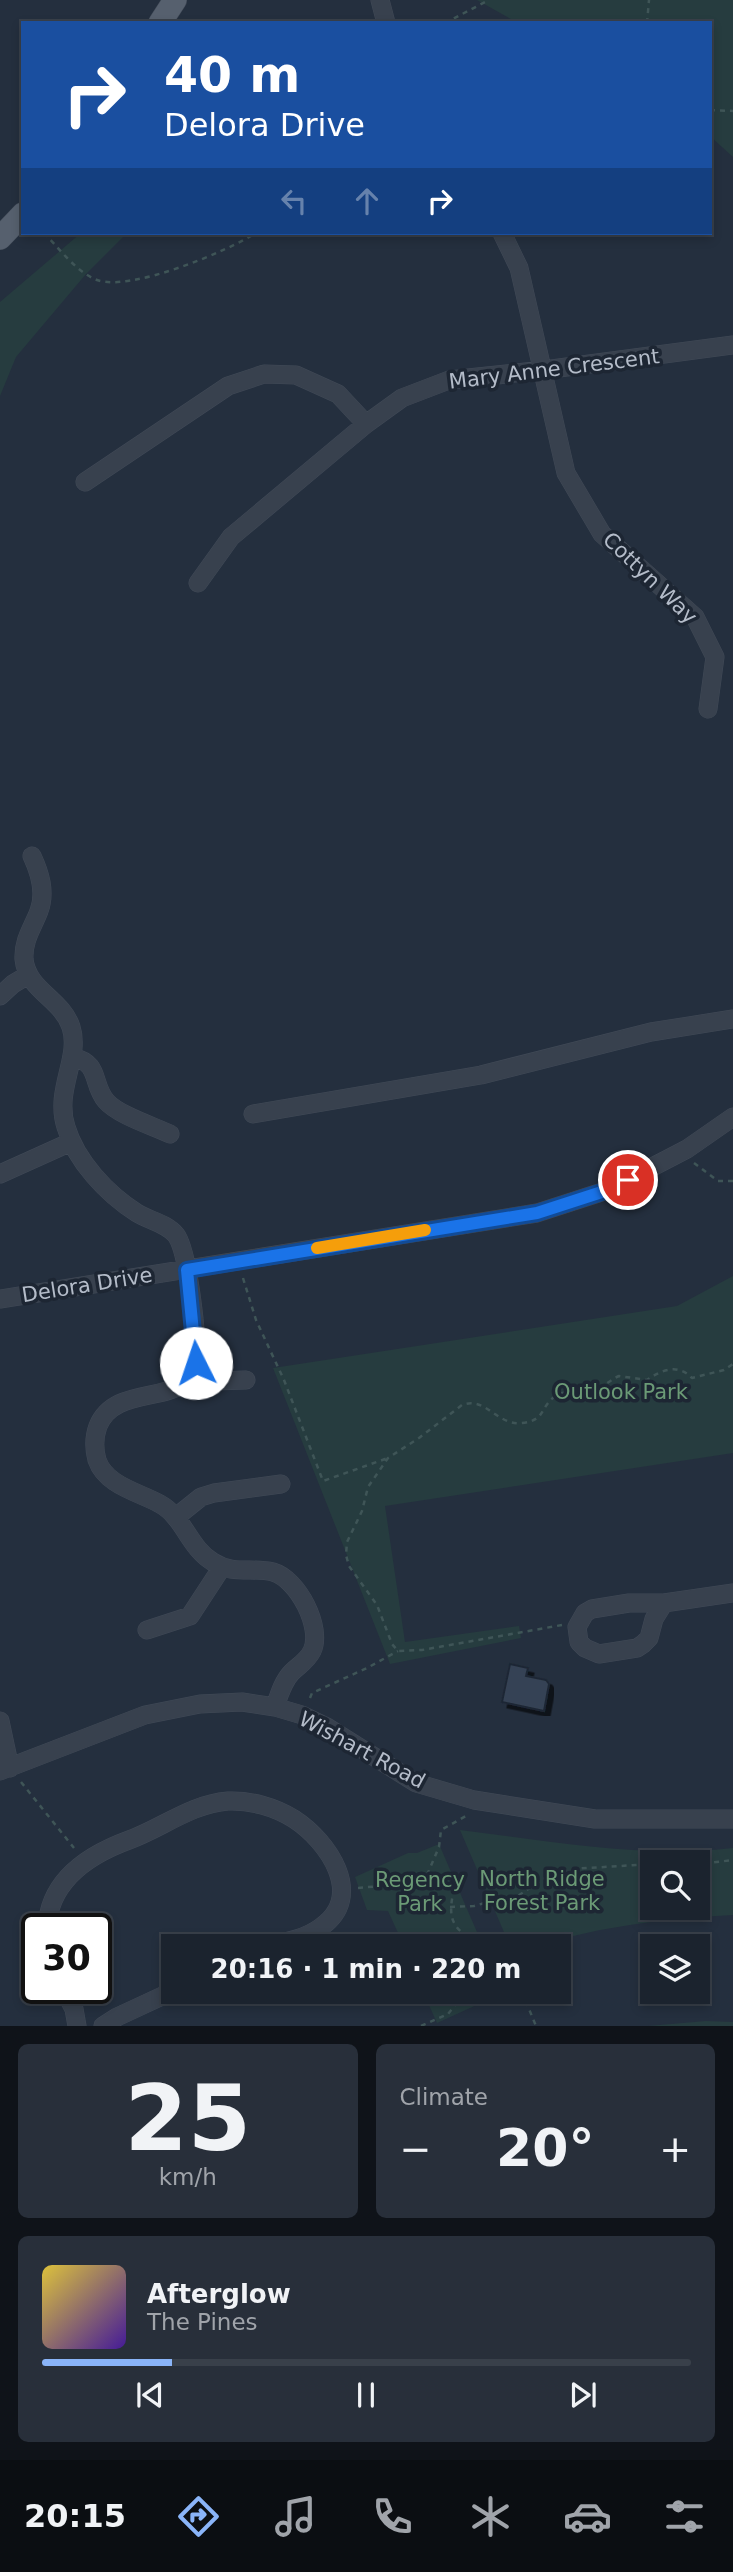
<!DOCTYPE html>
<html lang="en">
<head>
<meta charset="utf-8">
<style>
  body { margin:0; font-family:"DejaVu Sans",sans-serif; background:#282f3a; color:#f1f3f6; height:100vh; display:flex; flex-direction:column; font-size:26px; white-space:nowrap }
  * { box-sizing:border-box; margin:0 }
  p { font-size:23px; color:#a0a4aa }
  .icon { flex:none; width:38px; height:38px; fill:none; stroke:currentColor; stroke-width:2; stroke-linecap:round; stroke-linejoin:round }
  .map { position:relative; height:2026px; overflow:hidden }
  .side { display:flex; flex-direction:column; gap:18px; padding:18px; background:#0f1319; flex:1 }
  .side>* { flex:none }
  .top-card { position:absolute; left:21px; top:21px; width:691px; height:214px; border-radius:0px; box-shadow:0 4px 10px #0003,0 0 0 2px #39404a; background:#1a4fa0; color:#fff; overflow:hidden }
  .controls { position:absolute; left:640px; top:1850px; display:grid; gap:14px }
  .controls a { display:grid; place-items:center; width:70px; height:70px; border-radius:0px; background:#1b232e; box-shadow:0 4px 10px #0003,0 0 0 2px #39404a; font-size:35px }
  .speed { position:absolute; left:21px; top:1913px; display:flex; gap:14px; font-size:35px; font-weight:700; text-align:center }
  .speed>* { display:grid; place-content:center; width:91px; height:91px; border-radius:50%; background:#1b232e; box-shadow:0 4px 10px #0003,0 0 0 2px #39404a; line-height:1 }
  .speed .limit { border:4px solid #111; border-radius:10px; background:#fff; color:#111 }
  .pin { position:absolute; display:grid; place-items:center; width:60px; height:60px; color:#fff; margin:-30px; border:4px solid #fff; border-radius:50%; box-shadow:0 2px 7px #0007 }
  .me { position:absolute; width:77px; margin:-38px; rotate:356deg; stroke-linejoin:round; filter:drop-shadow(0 0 5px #0008) }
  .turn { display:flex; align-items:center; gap:24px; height:147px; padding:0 28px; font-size:32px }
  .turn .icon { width:91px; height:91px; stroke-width:2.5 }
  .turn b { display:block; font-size:49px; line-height:60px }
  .lanes { display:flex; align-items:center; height:66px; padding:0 28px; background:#0003; justify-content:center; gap:35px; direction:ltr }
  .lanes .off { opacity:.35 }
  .big { font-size:52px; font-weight:600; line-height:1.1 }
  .side .tile { flex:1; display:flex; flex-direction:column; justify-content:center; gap:10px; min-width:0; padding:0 24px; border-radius:10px; background:#282f3a }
  .side .dial { align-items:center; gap:0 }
  .dial b { font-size:91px; line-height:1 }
  .song { display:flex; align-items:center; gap:21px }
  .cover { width:84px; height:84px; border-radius:10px; background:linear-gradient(135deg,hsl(50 70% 55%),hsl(260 70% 35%)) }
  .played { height:7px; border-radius:4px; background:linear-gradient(90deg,#8ab4f8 20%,#39404a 20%) }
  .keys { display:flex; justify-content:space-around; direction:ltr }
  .heat { display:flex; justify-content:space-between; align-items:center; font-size:38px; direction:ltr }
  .side .tiles { flex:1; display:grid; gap:18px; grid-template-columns:1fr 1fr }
  .tile:last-child { grid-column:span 2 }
  .trip { position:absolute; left:161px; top:1934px; width:410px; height:70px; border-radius:0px; background:#1b232e; box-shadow:0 4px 10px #0003,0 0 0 2px #39404a; font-weight:600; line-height:70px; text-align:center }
  .menu { display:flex; height:112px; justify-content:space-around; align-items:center; background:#0b0e12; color:#a0a4aa }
  .menu .icon { width:49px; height:49px }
  .menu .active { color:#8ab4f8 }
  .menu b { font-size:32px; color:#f1f3f6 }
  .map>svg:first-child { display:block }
</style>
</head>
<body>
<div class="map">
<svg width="733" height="2026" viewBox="0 0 733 2026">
  <defs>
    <filter id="shadow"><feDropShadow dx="5.5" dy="5.5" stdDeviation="0" flood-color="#0009"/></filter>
  </defs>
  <rect width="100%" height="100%" fill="#242f3e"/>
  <!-- green -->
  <path fill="#263c3f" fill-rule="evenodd" d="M477 0H733V157L711 137 710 23H518Z
    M81 233H127L86 274 16 357 0 396V302Z
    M733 1276V1453L385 1506 405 1642 519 1626 521 1638 390 1664 273 1368 677 1306Z
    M460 1830C550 1841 643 1859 733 1848V1915C688 1917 644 1922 600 1930 570 1936 541 1946 510 1946ZM698 1862V1908H653V1862Z
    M439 1844 483 1946H404L388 1911 367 1910 355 1877 408 1853H417Z
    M423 1992H503V1993L437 2023Z
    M706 2021 733 2022V2026H648Z"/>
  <!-- building -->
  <path fill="#364354" stroke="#1f2835" stroke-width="2" filter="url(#shadow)" d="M510 1664 528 1668 526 1676 546 1680 549 1684 544 1711 502 1702Z"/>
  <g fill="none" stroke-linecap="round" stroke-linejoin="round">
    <!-- minor casing -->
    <g stroke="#414a57" stroke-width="19">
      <path id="minor" d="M380 0 386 23
        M502 233 519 268 566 473 602 534 695 617 715 657 708 709
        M85 482 228 386 264 374 296 375 338 394 366 424
        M198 583 231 537 366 424 402 398 449 380 544 370 733 345
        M32 856C40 873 46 892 39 911 33 927 23 940 24 959 27 990 62 999 71 1027 81 1058 54 1090 66 1127 76 1161 107 1194 137 1213 150 1221 166 1223 176 1235 188 1251 196 1329 196 1352 198 1414 118 1377 98 1426 94 1437 94 1449 97 1460 106 1486 139 1492 160 1504 184 1517 189 1548 213 1562 233 1575 252 1567 273 1572 298 1579 323 1628 312 1651 307 1661 299 1665 292 1672 283 1681 279 1695 275 1707
        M0 996 13 984 28 975
        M72 1057C101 1063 91 1083 106 1101 118 1115 153 1126 170 1134
        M253 1114 481 1075 651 1032 733 1019
        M0 1174 71 1142
        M0 1299 537 1213 608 1190 687 1149 733 1117
        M193 1373 215 1381 246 1380
        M176 1517 201 1497 214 1493 281 1484
        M629 1603H664L654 1619 649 1638 643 1644 637 1648 599 1654 585 1648 579 1642 577 1627 585 1613 592 1609Z
        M664 1603 733 1593
        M147 1630 190 1616 222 1567
        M0 1721 10 1768
        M0 1771 145 1715 200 1704 242 1702 275 1707 302 1715 327 1727 416 1783 474 1800 595 1819H733
        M47 1928C49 1881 88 1855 129 1840 162 1828 191 1804 228 1801 250 1800 275 1807 294 1819 328 1841 366 1896 321 1927 305 1939 285 1942 266 1946
        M63 1988 74 2009 77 2026
        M103 2026 117 2017 173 1991"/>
    </g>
    <!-- major casing -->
    <g stroke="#414a57" stroke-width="24">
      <path id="major" d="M160 23 175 0
        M0 238 23 214"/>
    </g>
    <!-- path -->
    <path stroke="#3f5557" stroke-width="2.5" stroke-dasharray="5 5" stroke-linecap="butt" d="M445 23 489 0
      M647 23 649 0
      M710 110 733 111
      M44 233C59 248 76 272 97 280 130 292 226 252 256 233
      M694 1163 718 1181H733
      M243 1278 256 1320 284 1380 323 1481 388 1458
      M562 1625 422 1650 398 1651 392 1644 377 1605 349 1566 346 1555 347 1542 362 1511 368 1487 388 1458 419 1438 462 1405C486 1396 497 1426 522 1423 546 1420 539 1409 554 1397 565 1388 577 1395 590 1392 602 1389 608 1381 619 1376L647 1380C661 1370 678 1363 692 1378L724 1370 733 1364
      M310 1698 312 1693 367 1668 398 1651
      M21 1782 74 1848
      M698 1873 709 1863 733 1860
      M358 1888 424 1882
      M450 1907 474 1906 505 1897 518 1896 543 1879 571 1869 653 1864
      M474 1940 488 1941 496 1946
      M462 1946 474 1940C442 1924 452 1906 455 1879H444L426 1888 424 1882 439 1847 441 1830 466 1816
      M522 1992 536 2026
      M421 2026 448 2014 465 1992"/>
    <!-- minor -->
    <use href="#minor" stroke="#38414e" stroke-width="18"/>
    <!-- major -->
    <use href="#major" stroke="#56606e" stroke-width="23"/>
  </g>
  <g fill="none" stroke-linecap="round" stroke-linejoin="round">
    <!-- route casing -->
    <g stroke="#114b97" stroke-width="18">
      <path id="route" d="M196 1363 187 1270 537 1213 608 1190 628 1180"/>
    </g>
    <!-- route -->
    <use href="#route" stroke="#1a73e8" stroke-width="12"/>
    <!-- slow -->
    <path stroke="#f59e0b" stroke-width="12" d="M317 1248 425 1230"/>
  </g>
  <g text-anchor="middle" stroke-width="7" stroke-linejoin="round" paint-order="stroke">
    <!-- street labels -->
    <g font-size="21" fill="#b4bcc9" stroke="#1d2633">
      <text transform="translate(554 369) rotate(-7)" y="7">Mary Anne Crescent</text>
      <text transform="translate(650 578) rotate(44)" y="7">Cottyn Way</text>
      <text transform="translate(87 1285) rotate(-9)" y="7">Delora Drive</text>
      <text transform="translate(362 1750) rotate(28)" y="7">Wishart Road</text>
    </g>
    <!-- park labels -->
    <g font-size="21" fill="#6b9a76" stroke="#1d2633">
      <text x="621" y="1399">Outlook Park</text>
      <text x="542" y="1886">North Ridge<tspan x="542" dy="24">Forest Park</tspan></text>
      <text x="420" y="1887">Regency<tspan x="420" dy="24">Park</tspan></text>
    </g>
  </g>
</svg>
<div class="controls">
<a><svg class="icon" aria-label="search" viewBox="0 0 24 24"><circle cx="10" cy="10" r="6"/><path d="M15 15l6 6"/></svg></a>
<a><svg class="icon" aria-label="layers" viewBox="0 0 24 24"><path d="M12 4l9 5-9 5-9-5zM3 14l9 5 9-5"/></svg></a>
</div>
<div class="speed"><div class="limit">30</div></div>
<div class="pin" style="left:628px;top:1180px;background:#d93025"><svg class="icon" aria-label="arrive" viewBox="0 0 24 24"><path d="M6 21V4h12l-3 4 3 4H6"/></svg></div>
<svg class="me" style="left:196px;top:1363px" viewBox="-20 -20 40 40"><circle r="19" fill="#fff"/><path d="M0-13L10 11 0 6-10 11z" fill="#1a73e8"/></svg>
<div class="trip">20:16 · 1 min · 220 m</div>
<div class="top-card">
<div class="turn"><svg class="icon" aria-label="right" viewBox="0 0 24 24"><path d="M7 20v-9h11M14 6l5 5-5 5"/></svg><div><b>40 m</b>Delora Drive</div></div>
<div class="lanes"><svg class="icon off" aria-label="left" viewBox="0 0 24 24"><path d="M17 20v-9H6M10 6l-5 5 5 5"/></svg><svg class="icon off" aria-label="ahead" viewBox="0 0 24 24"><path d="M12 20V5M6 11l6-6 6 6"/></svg><svg class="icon" aria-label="right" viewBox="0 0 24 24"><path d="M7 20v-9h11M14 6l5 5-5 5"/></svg></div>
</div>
</div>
<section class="side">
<div class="tiles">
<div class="tile dial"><b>25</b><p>km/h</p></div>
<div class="tile"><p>Climate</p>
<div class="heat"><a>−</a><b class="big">20°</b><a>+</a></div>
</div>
<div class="tile">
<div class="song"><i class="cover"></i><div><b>Afterglow</b><p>The Pines</p></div></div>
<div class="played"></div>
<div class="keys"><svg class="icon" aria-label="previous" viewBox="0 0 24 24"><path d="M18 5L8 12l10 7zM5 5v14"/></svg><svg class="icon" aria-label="pause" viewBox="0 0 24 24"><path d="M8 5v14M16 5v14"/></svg><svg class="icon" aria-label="next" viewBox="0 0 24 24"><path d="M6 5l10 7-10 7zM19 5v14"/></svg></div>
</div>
</div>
</section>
<nav class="menu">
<b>20:15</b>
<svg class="icon active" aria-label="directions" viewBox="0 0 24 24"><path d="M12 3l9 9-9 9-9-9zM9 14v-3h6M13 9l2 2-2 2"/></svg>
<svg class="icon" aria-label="music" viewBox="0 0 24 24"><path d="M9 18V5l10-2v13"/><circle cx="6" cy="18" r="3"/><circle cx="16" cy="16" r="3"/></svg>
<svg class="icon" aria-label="phone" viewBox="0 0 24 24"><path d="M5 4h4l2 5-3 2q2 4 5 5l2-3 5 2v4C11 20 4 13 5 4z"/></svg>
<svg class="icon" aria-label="climate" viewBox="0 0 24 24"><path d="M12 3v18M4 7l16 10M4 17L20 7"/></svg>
<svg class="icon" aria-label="car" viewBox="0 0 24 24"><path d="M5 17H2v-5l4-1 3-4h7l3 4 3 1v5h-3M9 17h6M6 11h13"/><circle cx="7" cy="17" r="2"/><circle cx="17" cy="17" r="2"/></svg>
<svg class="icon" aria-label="filters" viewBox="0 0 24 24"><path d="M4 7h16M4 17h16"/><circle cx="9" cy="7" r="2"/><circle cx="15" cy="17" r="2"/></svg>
</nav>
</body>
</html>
